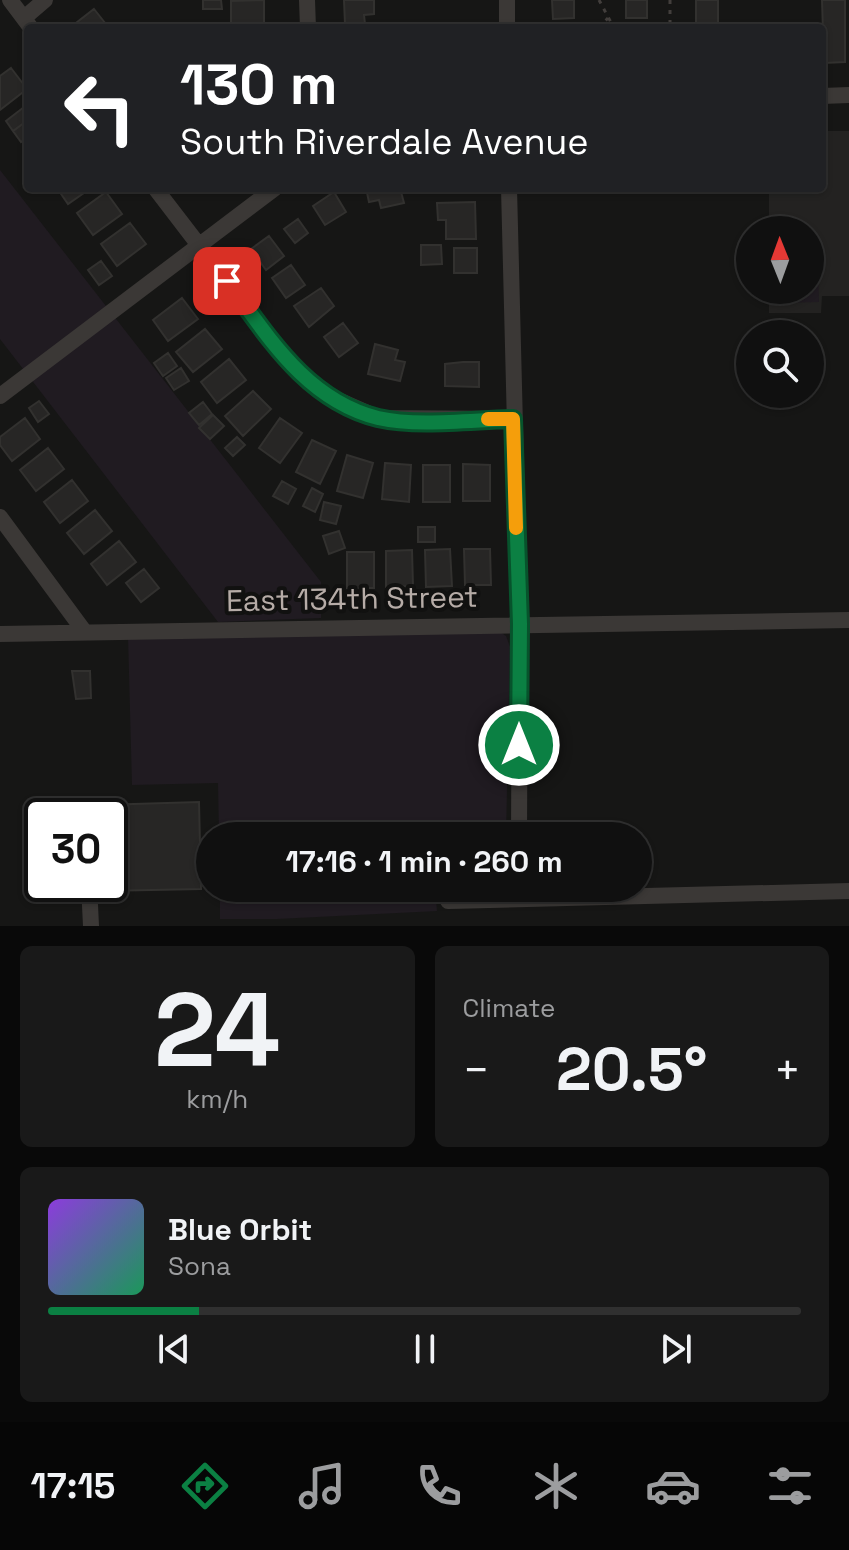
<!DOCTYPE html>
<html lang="en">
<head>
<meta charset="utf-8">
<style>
  body { margin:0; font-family:"Space Grotesk",sans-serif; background:#191919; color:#f1f3f6; height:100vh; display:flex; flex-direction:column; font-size:30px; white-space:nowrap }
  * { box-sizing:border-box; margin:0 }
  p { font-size:26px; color:#9c9d9f }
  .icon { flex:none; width:44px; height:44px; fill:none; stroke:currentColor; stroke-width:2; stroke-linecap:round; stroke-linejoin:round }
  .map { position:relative; height:926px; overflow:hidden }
  .details { display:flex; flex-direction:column; gap:20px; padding:20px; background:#090909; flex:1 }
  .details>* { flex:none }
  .hud { position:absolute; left:24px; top:24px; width:802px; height:168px; border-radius:8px; box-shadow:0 2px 6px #0004,0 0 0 2px #303030; background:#202124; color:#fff; overflow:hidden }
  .needle { width:52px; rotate:359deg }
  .buttons { position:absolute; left:736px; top:216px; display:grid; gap:16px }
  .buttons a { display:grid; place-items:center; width:88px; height:88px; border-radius:50%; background:#101010; box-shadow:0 2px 6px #0004,0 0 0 2px #303030; font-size:40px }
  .speed { position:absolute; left:24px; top:798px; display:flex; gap:16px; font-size:40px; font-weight:700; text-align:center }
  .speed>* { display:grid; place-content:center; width:104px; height:104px; border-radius:50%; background:#101010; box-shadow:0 2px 6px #0004,0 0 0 2px #303030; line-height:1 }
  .speed .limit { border:4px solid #111; border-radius:12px; background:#fff; color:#111 }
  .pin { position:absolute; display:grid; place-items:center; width:68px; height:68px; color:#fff; margin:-34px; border-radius:16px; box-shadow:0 4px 12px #0006 }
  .me { position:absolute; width:88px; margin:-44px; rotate:0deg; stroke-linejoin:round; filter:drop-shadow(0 0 6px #0008) }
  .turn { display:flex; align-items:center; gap:28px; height:168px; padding:0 24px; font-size:36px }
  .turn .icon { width:104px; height:104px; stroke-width:2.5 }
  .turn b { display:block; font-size:56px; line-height:68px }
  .big { font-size:60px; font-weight:700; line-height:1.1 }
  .details .tile { flex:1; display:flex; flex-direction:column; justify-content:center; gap:12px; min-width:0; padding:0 28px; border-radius:12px; background:#191919 }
  .details .dial { align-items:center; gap:0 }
  .dial b { font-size:104px; line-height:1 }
  .song { display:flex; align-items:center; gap:24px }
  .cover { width:96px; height:96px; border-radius:12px; background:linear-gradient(135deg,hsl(270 70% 55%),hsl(150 70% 35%)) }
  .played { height:8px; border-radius:4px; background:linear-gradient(90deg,#0b8043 20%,#303030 20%) }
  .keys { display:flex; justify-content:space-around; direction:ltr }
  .heat { display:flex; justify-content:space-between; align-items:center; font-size:44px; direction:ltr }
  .details .tiles { flex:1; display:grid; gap:20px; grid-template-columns:1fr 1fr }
  .tile:last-child { grid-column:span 2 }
  .trip { position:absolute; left:196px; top:822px; width:456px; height:80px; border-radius:40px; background:#101010; box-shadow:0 2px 6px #0004,0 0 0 2px #303030; font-weight:700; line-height:80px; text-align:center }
  .tabs { display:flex; height:128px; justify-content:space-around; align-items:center; background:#060606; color:#9c9d9f }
  .tabs .icon { width:56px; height:56px }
  .tabs .selected { color:#0b8043 }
  .tabs b { font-size:36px; color:#f1f3f6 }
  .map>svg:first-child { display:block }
</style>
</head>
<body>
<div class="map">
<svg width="849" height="926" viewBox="0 0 849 926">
  <rect width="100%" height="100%" fill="#161615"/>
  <!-- built -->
  <path fill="#232221" d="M822 131H849V296H822L821 313H769V290H810V230H769V188H822Z"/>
  <!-- green -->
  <path fill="#201b21" d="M0 170 321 582V618L218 622 0 339Z
    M810 234H817L819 302 779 303V290H810Z
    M497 630 506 636 510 647 506 836H219L218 783 132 785 128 636Z
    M220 888H435L437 911 277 919H220Z"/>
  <!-- building -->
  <path fill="#272625" stroke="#32312f" stroke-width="2" d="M203 0H221L222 9H203Z
    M264 0V24L231 23V1Z
    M344 0H374V14L364 15 365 24H345Z
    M552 0H574V18L553 19Z
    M626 0H647V18H626Z
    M696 0H718V28H696Z
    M822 0H845V62L824 63Z
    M94 9 109 28H80L76 23Z
    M11 68 27 89 0 110V76Z
    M28 104V120L13 131 6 121Z
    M28 120V137L21 142 13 131Z
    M57 188H91L68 204Z
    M366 188H400L404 203 381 208 379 200 369 202Z
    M106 192 122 214 93 235 77 213Z
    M334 192 346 212 325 225 313 206Z
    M475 202 476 239H446V220H438L437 203Z
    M298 219 308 233 295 243 284 229Z
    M130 223 146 244 117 266 101 244Z
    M269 236 284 256 266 270 251 249Z
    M421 245H441L442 264 421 265Z
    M454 248H477V273H454Z
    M101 261 112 276 99 285 88 270Z
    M291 265 305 285 286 298 272 278Z
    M321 288 334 306 309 327 294 306Z
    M182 298 198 319 168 341 153 320Z
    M343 323 358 343 339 357 324 337Z
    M205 329 222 349 193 372 176 352Z
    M375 344 398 350 395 360 405 362 400 381 368 374Z
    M168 353 177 366 163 376 154 363Z
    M229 359 246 380 217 403 201 382Z
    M463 362H479V387L445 386V364Z
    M181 368 189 381 174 390 166 378Z
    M253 391 271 409 243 436 225 416Z
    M39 401 49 414 38 422 29 408Z
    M203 402 212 414 199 425 189 413Z
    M213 415 224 426 210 439 199 428Z
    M25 418 40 439 12 461 0 445V437Z
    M280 418 302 433 280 463 259 448Z
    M237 437 245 445 233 456 225 448Z
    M312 440 336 451 320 484 296 472Z
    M48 448 64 469 36 491 20 470Z
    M347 455 373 463 363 498 337 491Z
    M385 463 411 465 409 502 382 499Z
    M463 464 490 465V501H463Z
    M423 465H450V502H423Z
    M72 480 88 501 60 523 44 502Z
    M282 481 296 489 288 504 273 496Z
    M312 488 323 494 315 512 303 506Z
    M324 502 341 506 336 524 320 520Z
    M95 510 112 531 84 554 67 533Z
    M418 527H435V542H418Z
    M339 531 345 548 329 554 323 536Z
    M119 541 136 562 107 585 91 564Z
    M450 549 452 586 426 587 425 550Z
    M464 549H490L491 585H465Z
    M412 550 413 586 386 587V551Z
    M347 552H374V588H347Z
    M144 569 159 588 141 602 126 583Z
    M72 671H90L91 698 76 699Z
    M199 802 201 889 102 891V884H110V816H101V805Z"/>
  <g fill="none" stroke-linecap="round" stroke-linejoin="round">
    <!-- path -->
    <path stroke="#423e3c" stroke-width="3" stroke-dasharray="4 6" stroke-linecap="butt" d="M599 0 614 28
      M670 0V28
      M532 28H554
      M599 28 608 18"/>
    <!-- minor -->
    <path stroke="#3b3836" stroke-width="16" d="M10 0 31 28
      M307 0 308 28
      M507 0V28
      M24 18 45 0
      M822 96 849 95
      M155 188 290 364 327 395 379 418 513 419
      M509 188 520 624 519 836
      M0 396 275 188
      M0 517 84 631
      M0 634 849 620
      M89 884 91 926
      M448 901 849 891"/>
  </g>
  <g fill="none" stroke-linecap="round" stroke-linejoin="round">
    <!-- route casing -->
    <g stroke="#07532c" stroke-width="20">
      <path id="route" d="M227 281C268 336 306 400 378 418 417 427 472 420 513 419L520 624 519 745"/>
    </g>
    <!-- route -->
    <use href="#route" stroke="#0b8043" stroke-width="14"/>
    <!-- slow -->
    <path stroke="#f59e0b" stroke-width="14" d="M488 419H513L516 528"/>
  </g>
  <g text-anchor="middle" stroke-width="8" stroke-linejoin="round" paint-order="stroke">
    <!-- street labels -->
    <g font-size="30" fill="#b6aca7" stroke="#111110">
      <text transform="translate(352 599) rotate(-1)" y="10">East 134th Street</text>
    </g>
  </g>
</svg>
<div class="buttons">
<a><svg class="needle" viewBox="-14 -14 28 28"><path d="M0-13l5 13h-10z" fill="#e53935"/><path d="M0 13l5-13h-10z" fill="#9c9d9f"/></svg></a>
<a><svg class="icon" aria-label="search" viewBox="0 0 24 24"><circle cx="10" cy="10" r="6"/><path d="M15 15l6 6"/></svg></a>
</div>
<div class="speed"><div class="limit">30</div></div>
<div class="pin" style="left:227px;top:281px;background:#d93025"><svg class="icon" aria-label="arrive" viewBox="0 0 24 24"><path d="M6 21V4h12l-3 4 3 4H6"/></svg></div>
<svg class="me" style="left:519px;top:745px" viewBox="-20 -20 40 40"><circle r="17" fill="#0b8043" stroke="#fff" stroke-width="3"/><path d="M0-11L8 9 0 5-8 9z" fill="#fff"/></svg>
<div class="trip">17:16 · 1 min · 260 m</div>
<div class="hud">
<div class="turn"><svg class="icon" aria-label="left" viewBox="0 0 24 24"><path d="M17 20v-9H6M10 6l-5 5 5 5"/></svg><div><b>130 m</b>South Riverdale Avenue</div></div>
</div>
</div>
<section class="details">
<div class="tiles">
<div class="tile dial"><b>24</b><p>km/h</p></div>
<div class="tile"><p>Climate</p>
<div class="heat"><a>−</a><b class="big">20.5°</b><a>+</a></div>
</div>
<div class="tile">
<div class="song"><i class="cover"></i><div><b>Blue Orbit</b><p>Sona</p></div></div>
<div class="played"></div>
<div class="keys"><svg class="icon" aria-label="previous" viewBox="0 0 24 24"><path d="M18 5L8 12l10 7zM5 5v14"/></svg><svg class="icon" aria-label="pause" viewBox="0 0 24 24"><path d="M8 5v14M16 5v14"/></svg><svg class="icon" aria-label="next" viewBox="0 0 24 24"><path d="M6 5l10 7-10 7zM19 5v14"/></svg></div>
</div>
</div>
</section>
<nav class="tabs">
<b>17:15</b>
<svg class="icon selected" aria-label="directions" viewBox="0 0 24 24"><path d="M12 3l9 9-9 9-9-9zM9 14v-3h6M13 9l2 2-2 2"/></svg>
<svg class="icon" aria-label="music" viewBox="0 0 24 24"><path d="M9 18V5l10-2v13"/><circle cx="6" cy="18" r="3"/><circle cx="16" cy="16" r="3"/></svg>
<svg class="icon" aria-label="phone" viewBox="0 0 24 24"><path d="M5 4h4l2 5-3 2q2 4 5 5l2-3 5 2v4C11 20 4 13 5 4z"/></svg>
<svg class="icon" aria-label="climate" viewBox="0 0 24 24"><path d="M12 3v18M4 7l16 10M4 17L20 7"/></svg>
<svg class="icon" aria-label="car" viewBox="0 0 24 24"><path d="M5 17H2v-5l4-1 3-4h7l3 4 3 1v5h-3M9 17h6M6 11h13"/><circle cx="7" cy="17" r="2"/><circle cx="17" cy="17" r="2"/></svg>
<svg class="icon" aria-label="filters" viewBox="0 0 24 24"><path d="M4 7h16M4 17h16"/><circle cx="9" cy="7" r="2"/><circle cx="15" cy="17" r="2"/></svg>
</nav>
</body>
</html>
